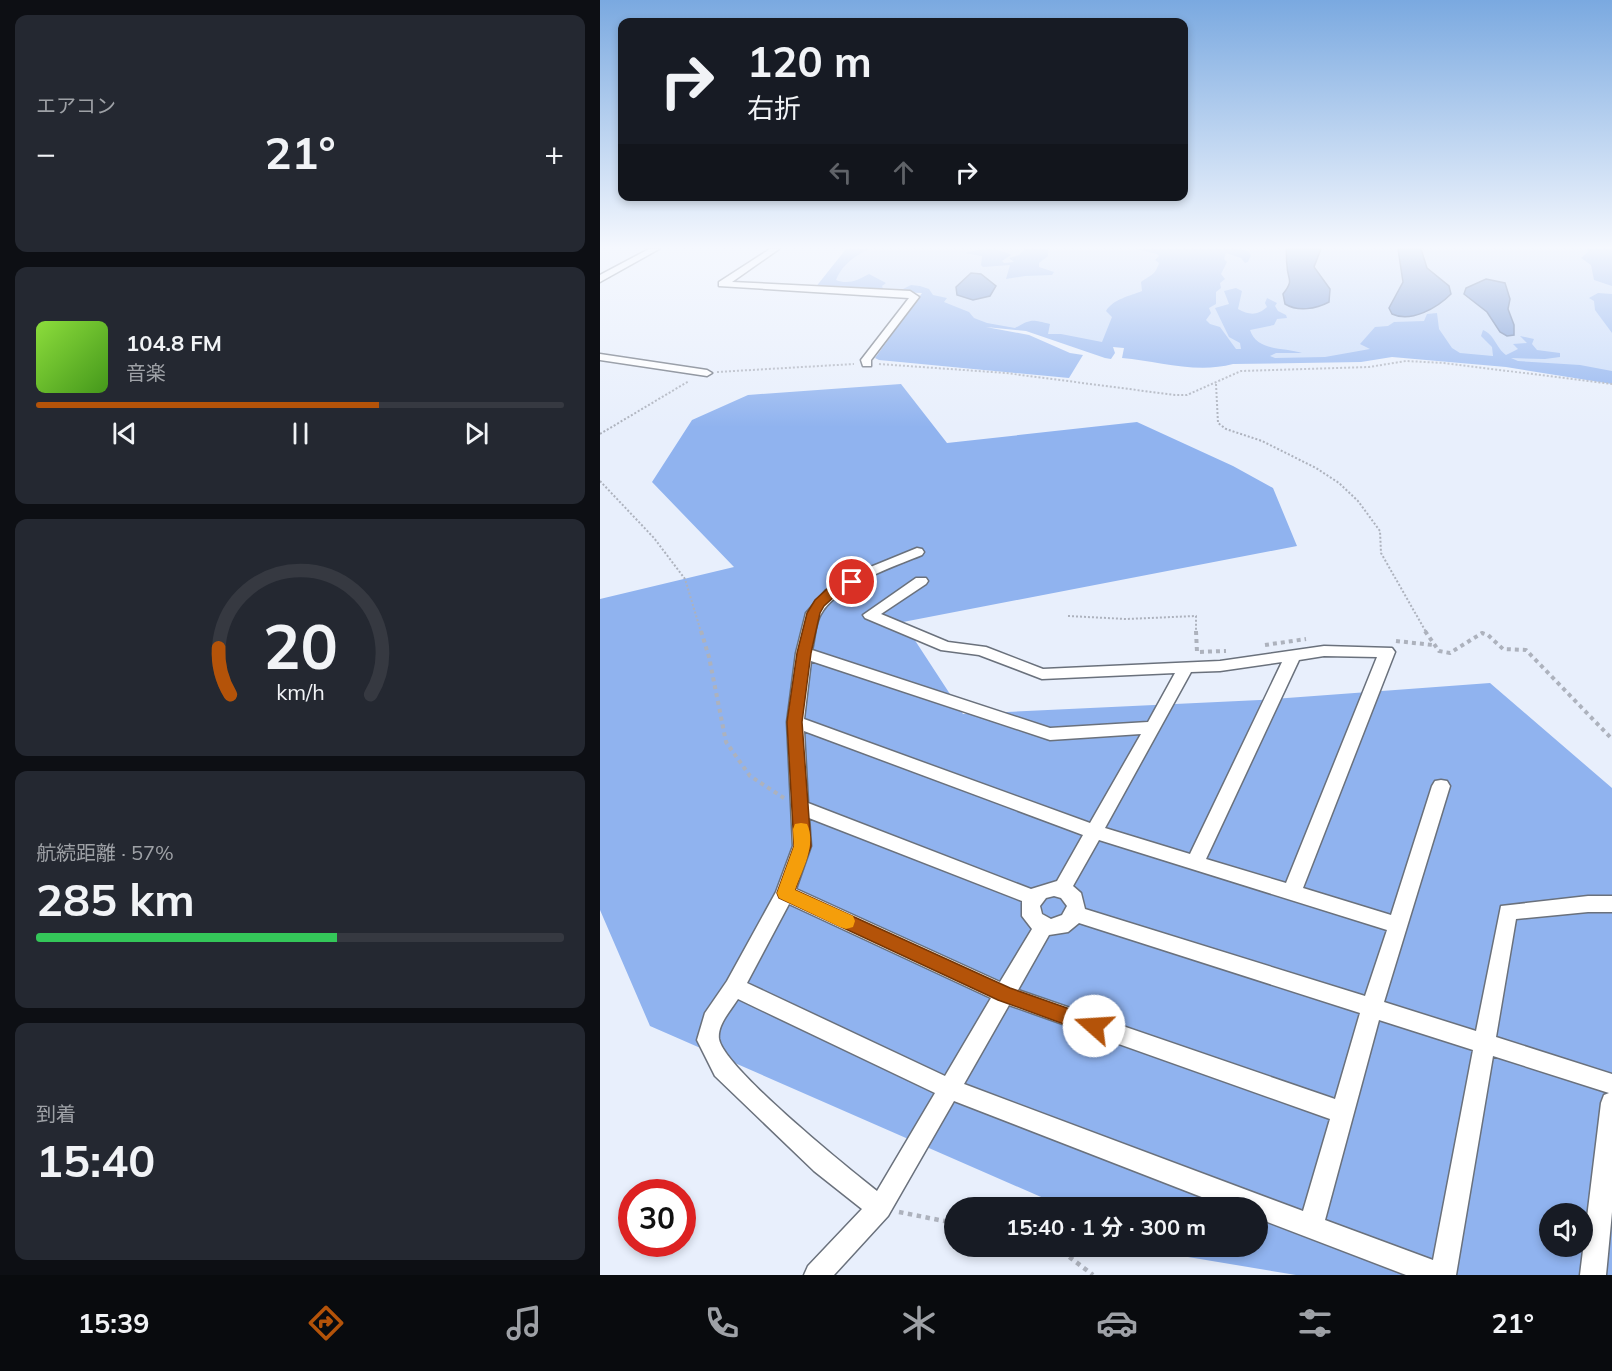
<!DOCTYPE html>
<html lang="ja">
<head>
<meta charset="utf-8">
<style>
  body { margin:0; font-family:Mulish,"Noto Sans JP",sans-serif; background:#242831; color:#f1f3f6; height:100vh; display:flex; flex-direction:column; font-size:22px; white-space:nowrap }
  * { box-sizing:border-box; margin:0 }
  p { font-size:20px; color:#9ea1a6 }
  .icon { flex:none; width:33px; height:33px; fill:none; stroke:currentColor; stroke-width:2; stroke-linecap:round; stroke-linejoin:round }
  .map { position:relative; flex:1; overflow:hidden }
  .side { display:flex; flex-direction:column; gap:15px; padding:15px; background:#0d0f14; width:600px }
  .side>* { flex:none }
  .guide { position:absolute; left:18px; top:18px; width:570px; height:183px; border-radius:12px; box-shadow:0 3px 9px #0003; background:#171b24; color:#f1f3f6; overflow:hidden }
  .buttons { position:absolute; left:939px; top:1203px; display:grid; gap:12px }
  .buttons a { display:grid; place-items:center; width:54px; height:54px; border-radius:50%; background:#171b24; box-shadow:0 3px 9px #0003; font-size:30px }
  .speed { position:absolute; left:18px; top:1179px; display:flex; gap:12px; font-size:30px; font-weight:700; text-align:center }
  .speed>* { display:grid; place-content:center; width:78px; height:78px; border-radius:50%; background:#171b24; box-shadow:0 3px 9px #0003; line-height:1 }
  .speed .limit { border:9px solid #d22; background:#fff; color:#111 }
  .pin { position:absolute; display:grid; place-items:center; width:51px; height:51px; color:#fff; margin:-26px; border:3px solid #fff; border-radius:50%; box-shadow:0 2px 6px #0007 }
  .me { position:absolute; width:66px; margin:-33px; rotate:289deg; stroke-linejoin:round; filter:drop-shadow(0 0 4px #0008) }
  .turn { display:flex; align-items:center; gap:21px; height:126px; padding:0 30px; font-size:27px }
  .turn .icon { width:78px; height:78px; stroke-width:2.5 }
  .turn b { display:block; font-size:42px; line-height:51px }
  .lanes { display:flex; align-items:center; height:57px; padding:0 30px; background:#0003; justify-content:center; gap:30px; direction:ltr }
  .lanes .off { opacity:.35 }
  .big { font-size:45px; font-weight:700; line-height:1.1 }
  .side .card { flex:1; display:flex; flex-direction:column; justify-content:center; gap:9px; min-width:0; padding:0 21px; border-radius:12px; background:#242831 }
  .side .dial { align-items:center; gap:0 }
  .dial svg { height:156px; overflow:visible; fill:none; stroke:#363941; stroke-width:7; stroke-linecap:round; text-anchor:middle }
  .dial text { fill:#f1f3f6; stroke:none }
  .song { display:flex; align-items:center; gap:18px }
  .cover { width:72px; height:72px; border-radius:9px; background:linear-gradient(135deg,hsl(90 70% 55%),hsl(100 70% 35%)) }
  .played { height:6px; border-radius:3px; background:linear-gradient(90deg,#b45309 65%,#363941 65%) }
  .keys { display:flex; justify-content:space-around; direction:ltr }
  .heat { display:flex; justify-content:space-between; align-items:center; font-size:33px; direction:ltr }
  .charge { height:9px; border-radius:4px; background:linear-gradient(90deg,#34c759 57%,#363941 0) }
  .trip { position:absolute; left:344px; top:1197px; width:324px; height:60px; border-radius:30px; background:#171b24; box-shadow:0 3px 9px #0003; font-weight:700; line-height:60px; text-align:center }
  .tab-bar { display:flex; height:96px; justify-content:space-around; align-items:center; background:#090b0e; color:#9ea1a6 }
  .tab-bar .icon { width:42px; height:42px }
  .tab-bar .on { color:#b45309 }
  .tab-bar b { font-size:27px; color:#f1f3f6 }
  main { display:flex; flex:1; min-height:0 }
  .map>svg:first-child { display:block }
</style>
</head>
<body>
<main>
<section class="side">
<div class="card"><p>エアコン</p>
<div class="heat"><a>−</a><b class="big">21°</b><a>+</a></div>
</div>
<div class="card">
<div class="song"><i class="cover"></i><div><b>104.8 FM</b><p>音楽</p></div></div>
<div class="played"></div>
<div class="keys"><svg class="icon" aria-label="previous" viewBox="0 0 24 24"><path d="M18 5L8 12l10 7zM5 5v14"/></svg><svg class="icon" aria-label="pause" viewBox="0 0 24 24"><path d="M8 5v14M16 5v14"/></svg><svg class="icon" aria-label="next" viewBox="0 0 24 24"><path d="M6 5l10 7-10 7zM19 5v14"/></svg></div>
</div>
<div class="card dial"><svg viewBox="0 0 100 80">
<path d="M14 69A42 42 0 1 1 86 69"/>
<path d="M14 69A42 42 0 0 1 8 45" stroke="#b45309"/>
<text x="50" y="56" font-size="32" font-weight="700">20</text>
<text x="50" y="72" font-size="11">km/h</text>
</svg></div>
<div class="card"><p>航続距離 · 57%</p><b class="big">285 km</b><div class="charge"></div></div>
<div class="card"><p>到着</p><b class="big">15:40</b></div>
</section>
<div class="map">
<svg width="1012" height="1275" viewBox="0 0 1012 1275">
  <rect width="100%" height="100%" fill="#e8effc"/>
  <!-- green -->
  <path fill="#c7daf9" d="M249 249H1012V378L791 353 715 361 620 359 563 342 473 346 427 330 348 322 326 293 219 287Z"/>
  <!-- forest -->
  <path fill="#90b3ef" fill-rule="evenodd" d="M246 249H270C255 255 242 265 236 280 248 285 258 280 269 274L286 283 282 286 283 289H303L311 285 320 286 329 289 333 295 347 298 344 302 369 312 374 318 387 323 415 328C431 319 431 319 450 324L448 334H461L502 342 512 317 506 311C513 299 530 296 542 291L541 282C550 275 555 276 559 263L555 260 559 256 557 254 536 249H638L648 251 651 255 648 262 645 263 641 258 626 253 624 259 627 262 621 274 625 279 620 283 621 288 616 292V304L609 308 611 313 606 320 610 324 620 327 636 349H641L640 343 629 337 615 308 629 304 624 291 636 288 642 291 638 309C649 315 657 316 667 307L665 303 667 298 677 303 675 306 678 311 686 315 687 318 677 319 674 325 650 330C657 352 685 347 702 353H676L670 356 675 358 725 357 770 349 760 344 775 327 788 326 794 322 824 321 827 314 837 313 839 329 852 348 860 353 893 356 892 347 881 336 883 330C895 335 896 348 906 355L918 349 913 344 927 343 920 336 934 339 932 344 937 350 960 353V357L945 359 911 358 918 361 980 365 1012 371V384L906 367 792 357 761 362 633 364C596 374 558 361 522 358L524 348 513 347 515 353 511 359 505 358 426 331 386 327 429 335 470 353 483 355 469 378 279 360 275 358 322 293 215 288Z
    M425 249H448V256L439 263V267L454 272 452 275 425 276 406 279 410 265 383 267 381 265 382 256 365 253C380 249 397 247 411 255L402 261 404 263 414 262 409 258 419 255Z
    M987 249H1012V286L994 280 991 265 981 258 988 252Z
    M998 293 1012 294V333L995 310 994 301 989 298Z
    M301 384 347 443 537 422 633 466 673 488 697 546 303 622 363 714 660 700 890 683 1012 788V1275H696L570 1254 553 1247 657 1246V1208L464 1207 50 1026 0 910V599L134 567 52 482 92 420 148 395ZM950 1214H982V1246H950Z"/>
  <!-- water -->
  <path fill="#7698d3" stroke="#6078a3" stroke-width="1.5" d="M686 249H721L714 267 730 289 729 302C716 309 698 312 685 304L683 294C695 279 687 280 687 265 686 260 687 255 686 249Z
    M798 249H821L827 268 849 286 851 294C837 308 811 323 792 314L789 308 803 282Z
    M371 273 381 274 396 286 390 296 373 300 357 295 356 287Z
    M886 279 905 283 910 299 908 309 914 325V335L907 336 900 332 887 312 864 294 866 288Z"/>
  <g fill="none" stroke-linecap="round" stroke-linejoin="round">
    <!-- street casing -->
    <g stroke="#6a717c" stroke-width="3">
      <path id="street" d="M49 249H59L0 282V275Z
        M170 249H179L132 282 310 291 319 297 271 360V366H263L261 360 309 298 119 286V282Z
        M0 354 107 370 112 373 107 376 0 360Z
        M317 548 322 549 324 552 322 555C293 567 236 586 221 614 215 623 215 639 212 650L450 728 548 722 575 673 442 679 379 655 341 650 265 618 263 615 316 578H326L328 581 326 584 281 614 348 642 386 647 443 669 620 661 724 646 792 648 795 652 703 888 791 915 832 786 835 781 841 780 847 781 850 786 784 1002 876 1031 901 906 988 896H1012V912H988L916 919 896 1037 1012 1074V1212L1006 1275H980L1001 1103 1004 1095 1009 1093 893 1056 856 1275H806L657 1218V1208H630L354 1101 288 1216 234 1275H204L208 1266 262 1209 214 1171 115 1076 97 1040 105 1013 127 981 176 892 193 846 187 722 196 653 206 613 226 590 268 568ZM724 656 777 657 686 883 606 859 699 660ZM211 661 450 740 541 734 490 823 204 719ZM682 662 590 854 505 828 591 672 620 671ZM204 731 483 835 457 881 431 889 208 803ZM209 818 422 901V916L432 929 400 982 196 889 211 846ZM499 840 787 930 765 996 485 909 481 893 473 886ZM454 896 461 898 467 906 462 915 451 919 442 914 440 906 446 898ZM189 904 391 998 345 1076 147 983ZM479 923 760 1013 735 1099 418 990 449 935 468 932ZM138 999 335 1093 277 1191C249 1169 124 1068 119 1039 117 1025 131 1010 138 999ZM409 1005 730 1119 703 1211 364 1084ZM779 1020 873 1050 833 1260 725 1220Z"/>
    </g>
    <!-- path-far2 -->
    <path stroke="#adb2bd" stroke-width="2" stroke-dasharray="2 2" stroke-linecap="butt" d="M279 364 406 373 575 395H587L641 371 769 367 806 361 844 363 1012 384
      M117 372 254 364
      M616 384 618 423 626 429 662 441 716 468 739 483 758 501 780 531 781 553 826 632
      M0 434 89 381
      M0 481 54 538 85 579 101 632
      M468 616 526 619 596 616V632"/>
    <!-- path-far1 -->
    <path stroke="#adb2bd" stroke-width="4" stroke-dasharray="4 4" stroke-linecap="butt" d="M101 631 109 657 126 742 150 776 184 798
      M596 631 597 652 626 651
      M825 631 839 651 850 653 882 633 888 635 903 649 926 650 1012 739
      M796 641 833 645
      M665 645 706 639"/>
    <!-- path -->
    <path stroke="#adb2bd" stroke-width="4.5" stroke-dasharray="4.5 4.5" stroke-linecap="butt" d="M299 1212 354 1223
      M455 1246 493 1275"/>
    <!-- street -->
    <use href="#street" fill="#fff" fill-rule="evenodd"/>
  </g>
  <!-- sky -->
  <linearGradient id="sky" x2="0" y2="1"><stop stop-color="#7aa9e0"/><stop offset="0.58" stop-color="#f5f8fe"/><stop offset="1" stop-color="#f5f8fe" stop-opacity="0"/></linearGradient>
  <rect width="1012" height="427" fill="url(#sky)"/>
  <!-- route -->
  <path fill="#b45309" stroke="#753606" stroke-width="1.5" d="M252 578 259 582 257 584 236 595 224 606 220 613 211 653 202 722 211 846 195 890 410 988 501 1020 504 1026 501 1032 494 1035 398 1000 179 898 177 893 194 846 187 722 197 653 207 613 215 600 226 590Z"/>
  <!-- slow -->
  <path fill="#f59e0b" d="M201 823 207 824C217 845 202 870 195 890L253 916 255 921 253 927 246 929 240 927 179 898 177 893 194 846 193 829 195 824Z"/>
</svg>
<div class="buttons">
<a><svg class="icon" aria-label="sound" viewBox="0 0 24 24"><path d="M4 9h4l5-4v14l-5-4H4zM17 9q2 3 0 6"/></svg></a>
</div>
<div class="speed"><div class="limit">30</div></div>
<div class="pin" style="left:252px;top:582px;background:#d93025"><svg class="icon" aria-label="arrive" viewBox="0 0 24 24"><path d="M6 21V4h12l-3 4 3 4H6"/></svg></div>
<svg class="me" style="left:494px;top:1026px" viewBox="-20 -20 40 40"><circle r="19" fill="#fff"/><path d="M0-13L10 11 0 6-10 11z" fill="#b45309"/></svg>
<div class="trip">15:40 · 1 分 · 300 m</div>
<div class="guide">
<div class="turn"><svg class="icon" aria-label="right" viewBox="0 0 24 24"><path d="M7 20v-9h11M14 6l5 5-5 5"/></svg><div><b>120 m</b>右折</div></div>
<div class="lanes"><svg class="icon off" aria-label="left" viewBox="0 0 24 24"><path d="M17 20v-9H6M10 6l-5 5 5 5"/></svg><svg class="icon off" aria-label="ahead" viewBox="0 0 24 24"><path d="M12 20V5M6 11l6-6 6 6"/></svg><svg class="icon" aria-label="right" viewBox="0 0 24 24"><path d="M7 20v-9h11M14 6l5 5-5 5"/></svg></div>
</div>
</div>
</main>
<nav class="tab-bar">
<b>15:39</b>
<svg class="icon on" aria-label="directions" viewBox="0 0 24 24"><path d="M12 3l9 9-9 9-9-9zM9 14v-3h6M13 9l2 2-2 2"/></svg>
<svg class="icon" aria-label="music" viewBox="0 0 24 24"><path d="M9 18V5l10-2v13"/><circle cx="6" cy="18" r="3"/><circle cx="16" cy="16" r="3"/></svg>
<svg class="icon" aria-label="phone" viewBox="0 0 24 24"><path d="M5 4h4l2 5-3 2q2 4 5 5l2-3 5 2v4C11 20 4 13 5 4z"/></svg>
<svg class="icon" aria-label="climate" viewBox="0 0 24 24"><path d="M12 3v18M4 7l16 10M4 17L20 7"/></svg>
<svg class="icon" aria-label="car" viewBox="0 0 24 24"><path d="M5 17H2v-5l4-1 3-4h7l3 4 3 1v5h-3M9 17h6M6 11h13"/><circle cx="7" cy="17" r="2"/><circle cx="17" cy="17" r="2"/></svg>
<svg class="icon" aria-label="filters" viewBox="0 0 24 24"><path d="M4 7h16M4 17h16"/><circle cx="9" cy="7" r="2"/><circle cx="15" cy="17" r="2"/></svg>
<b>21°</b>
</nav>
</body>
</html>
